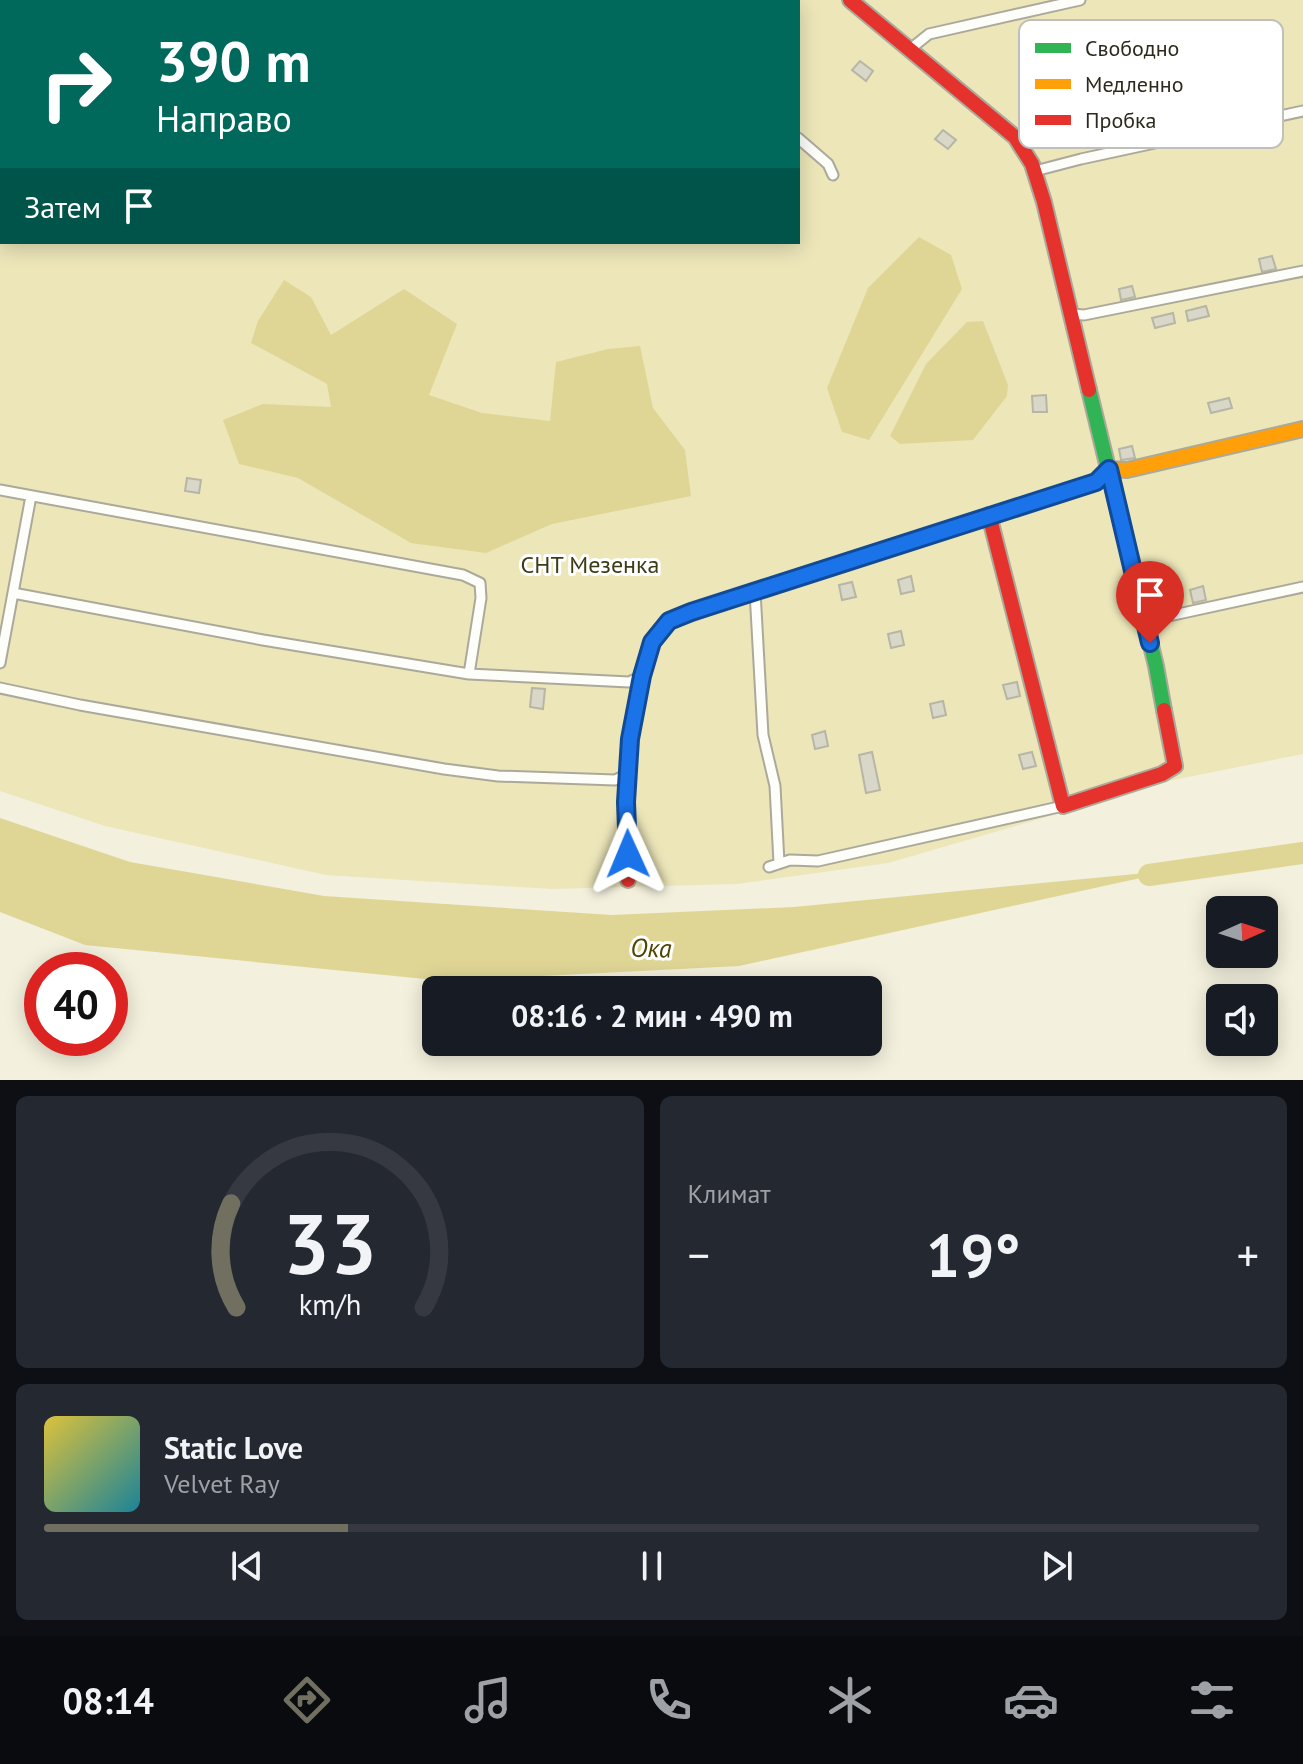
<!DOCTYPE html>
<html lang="ru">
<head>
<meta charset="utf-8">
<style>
  body { margin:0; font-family:"PT Sans",sans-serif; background:#242831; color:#f1f3f6; height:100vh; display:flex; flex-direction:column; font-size:30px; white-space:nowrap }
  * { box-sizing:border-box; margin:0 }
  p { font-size:26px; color:#9ea1a6 }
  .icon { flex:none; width:44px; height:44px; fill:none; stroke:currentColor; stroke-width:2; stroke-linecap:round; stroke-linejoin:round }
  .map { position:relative; height:1080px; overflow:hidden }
  .details { display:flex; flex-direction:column; gap:16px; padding:16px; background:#0d0f14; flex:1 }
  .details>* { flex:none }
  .guide { position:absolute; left:0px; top:0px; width:800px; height:244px; box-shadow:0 4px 20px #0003; background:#00695c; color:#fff; overflow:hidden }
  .needle { width:52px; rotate:87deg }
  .tools { position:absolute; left:1206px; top:896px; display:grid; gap:16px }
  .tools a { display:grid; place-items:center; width:72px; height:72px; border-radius:12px; background:#171b24; box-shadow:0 4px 20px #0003; font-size:40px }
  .speed { position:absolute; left:24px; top:952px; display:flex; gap:16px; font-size:40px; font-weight:700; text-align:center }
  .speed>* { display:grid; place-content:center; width:104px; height:104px; border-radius:50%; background:#171b24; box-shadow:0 4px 20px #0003; line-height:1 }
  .speed .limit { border:12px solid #d22; background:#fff; color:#111 }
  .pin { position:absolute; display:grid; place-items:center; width:68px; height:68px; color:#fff; margin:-82px -34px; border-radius:50% 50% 50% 0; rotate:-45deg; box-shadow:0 0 8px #0007 }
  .pin .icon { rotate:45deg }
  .me { position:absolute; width:88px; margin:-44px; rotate:359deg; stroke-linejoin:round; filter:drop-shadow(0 0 6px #0008) }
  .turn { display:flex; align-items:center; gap:28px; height:168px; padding:0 24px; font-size:36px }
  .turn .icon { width:104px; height:104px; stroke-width:2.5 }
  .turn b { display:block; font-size:56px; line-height:68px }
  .then { display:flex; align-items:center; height:76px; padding:0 24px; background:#0003; gap:16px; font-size:30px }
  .big { font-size:60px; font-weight:800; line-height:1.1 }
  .details .card { flex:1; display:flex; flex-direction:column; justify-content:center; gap:12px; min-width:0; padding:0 28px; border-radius:12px; background:#242831 }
  .details .dial { align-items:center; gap:0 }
  .dial svg { height:208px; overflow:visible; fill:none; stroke:#363941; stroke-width:7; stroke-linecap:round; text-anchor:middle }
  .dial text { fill:#f1f3f6; stroke:none }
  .song { display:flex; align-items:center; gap:24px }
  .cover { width:96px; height:96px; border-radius:12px; background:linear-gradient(135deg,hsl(50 70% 55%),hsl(190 70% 35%)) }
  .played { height:8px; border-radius:4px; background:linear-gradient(90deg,#716f60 25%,#363941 25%) }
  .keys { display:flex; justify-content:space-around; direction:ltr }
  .heat { display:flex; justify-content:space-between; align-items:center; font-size:44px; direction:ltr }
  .details .tiles { flex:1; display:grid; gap:16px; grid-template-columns:1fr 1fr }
  .card:last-child { grid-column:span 2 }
  .trip { position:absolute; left:422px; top:976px; width:460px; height:80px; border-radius:12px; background:#171b24; box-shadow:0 4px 20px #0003; font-weight:800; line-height:80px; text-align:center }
  .tabs { display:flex; height:128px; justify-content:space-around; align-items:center; background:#090b0e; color:#9ea1a6 }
  .tabs .icon { width:56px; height:56px }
  .tabs .current { color:#716f60 }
  .tabs b { font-size:36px; color:#f1f3f6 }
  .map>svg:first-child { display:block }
</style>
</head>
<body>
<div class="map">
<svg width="1303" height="1080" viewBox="0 0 1303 1080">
  <rect width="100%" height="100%" fill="#f3f0dd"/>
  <!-- green -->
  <path fill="#ece6b9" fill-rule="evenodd" d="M0 0H1303V754L1173 780 888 863 737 884 551 889 326 875 105 826 0 791ZM2 2H798V242H2Z"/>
  <!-- water -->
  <path fill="#dfd696" d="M919 237 951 255 962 289 869 440 842 432 827 388 868 288Z
    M284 280 311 297 331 335 404 289 457 324 429 395 482 413 550 421 556 362 608 349 640 346 653 408 685 450 691 496 552 524 486 553 411 543 298 478 239 464 223 420 263 404 331 407 327 384 251 343 258 321Z
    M983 321 1008 385 1007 396 973 440 900 444 890 436 926 364 967 322Z
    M0 818 130 862 324 896 612 915 794 907 1177 870 739 966 445 981 85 945 0 912Z"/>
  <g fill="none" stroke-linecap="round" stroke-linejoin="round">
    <!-- river -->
    <path stroke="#dfd696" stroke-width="22" d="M1149 875 1303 853"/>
  </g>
  <!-- building -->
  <path fill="#d8d7c8" stroke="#b7b5a6" stroke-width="2" d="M860 61 873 71 866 81 852 70Z
    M943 130 956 140 948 149 935 139Z
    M1272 256 1276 269 1262 272 1259 259Z
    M1132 286 1135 297 1121 300 1119 289Z
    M1206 306 1209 316 1188 321 1186 311Z
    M1173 313 1175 323 1155 328 1152 318Z
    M1046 395 1047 412H1033L1032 396Z
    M1229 398 1232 408 1211 413 1208 403Z
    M1132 446 1135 458 1121 460 1119 449Z
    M187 478 201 480 199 493 185 491Z
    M911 576 914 591 901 594 898 580Z
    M852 582 856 597 842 600 839 585Z
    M1203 586 1206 600 1193 603 1190 590Z
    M901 631 904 645 891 648 888 634Z
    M1017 682 1020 696 1007 699 1003 685Z
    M532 688 545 689 543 709 530 707Z
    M943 701 946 715 933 718 930 704Z
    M825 731 828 746 815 749 812 735Z
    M872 752 880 790 866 793 859 755Z
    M1032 752 1036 766 1023 769 1019 755Z"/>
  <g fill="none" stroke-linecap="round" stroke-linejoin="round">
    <!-- street casing -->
    <g stroke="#aba99a" stroke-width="13">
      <path id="street" d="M648 0 650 2
        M127 2 131 0
        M425 2 433 0
        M909 50 929 34 1080 0
        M0 55 2 56
        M0 103 2 101
        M798 138 828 164 833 175
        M1035 171 1081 159 1303 111
        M0 221 2 219
        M1071 314 1084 315 1303 271
        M0 490 463 575 480 583 481 598 469 674
        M755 591 763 735 775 786 779 863
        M13 593 263 640 469 674 629 682 642 676
        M1145 619H1155L1303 587
        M0 663 31 496
        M0 688 80 705 444 769 498 776 615 780 628 774
        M769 867 790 860 818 861 1063 806"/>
    </g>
    <!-- fast casing -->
    <g stroke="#aba99a" stroke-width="18">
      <path id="fast" d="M1089 390 1156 666 1164 710"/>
    </g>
    <!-- slow casing -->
    <g stroke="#aba99a" stroke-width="18">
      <path id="slow" d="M782 582 1096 482 1109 469 1127 470 1303 429"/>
    </g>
    <!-- jam casing -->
    <g stroke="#aba99a" stroke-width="18">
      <path id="jam" d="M850 0 1015 137 1032 164 1044 202 1089 390
        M989 515 1063 806 1162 774 1175 766 1164 710
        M628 880 626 802 630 739 642 676 652 642 669 621 782 582"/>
    </g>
    <!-- street -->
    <use href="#street" stroke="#fdfdfa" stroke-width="9"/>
    <!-- fast -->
    <use href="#fast" stroke="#30b455" stroke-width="14"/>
    <!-- slow -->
    <use href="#slow" stroke="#ff9f0a" stroke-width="14"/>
    <!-- jam -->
    <use href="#jam" stroke="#e5322d" stroke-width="14"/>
  </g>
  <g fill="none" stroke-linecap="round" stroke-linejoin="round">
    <!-- route casing -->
    <g stroke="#114b97" stroke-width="20">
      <path id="route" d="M628 854 626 802 630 739 642 676 652 642 669 621 691 612 1096 482 1109 469 1150 643"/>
    </g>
    <!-- route -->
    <use href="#route" stroke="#1a73e8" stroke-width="14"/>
  </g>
  <g text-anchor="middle" stroke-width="6" stroke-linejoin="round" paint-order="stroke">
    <!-- park labels -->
    <g font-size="24" fill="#3f3b17" stroke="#fff">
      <text x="590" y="573">СНТ Мезенка</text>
    </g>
    <!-- water labels -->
    <g font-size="26" font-style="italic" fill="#4e4602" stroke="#fff">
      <text transform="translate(651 948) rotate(1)" y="9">Ока</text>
    </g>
  </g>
  <!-- legend -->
  <rect x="1019" y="20" width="264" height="128" rx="12" fill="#fff" stroke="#bfbfbb" stroke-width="2"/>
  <rect x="1035" y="43" width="36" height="10" fill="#30b455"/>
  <rect x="1035" y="79" width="36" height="10" fill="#ff9f0a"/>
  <rect x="1035" y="115" width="36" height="10" fill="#e5322d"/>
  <g font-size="22" fill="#2b2a1d">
    <text x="1085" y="56">Свободно</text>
    <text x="1085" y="92">Медленно</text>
    <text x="1085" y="128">Пробка</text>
  </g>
</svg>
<div class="tools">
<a><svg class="needle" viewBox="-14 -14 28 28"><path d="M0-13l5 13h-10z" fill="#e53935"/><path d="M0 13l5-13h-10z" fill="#9ea1a6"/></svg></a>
<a><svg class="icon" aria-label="sound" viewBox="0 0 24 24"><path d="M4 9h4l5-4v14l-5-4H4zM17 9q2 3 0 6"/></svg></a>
</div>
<div class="speed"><div class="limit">40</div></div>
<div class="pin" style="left:1150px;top:643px;background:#d93025"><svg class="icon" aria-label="arrive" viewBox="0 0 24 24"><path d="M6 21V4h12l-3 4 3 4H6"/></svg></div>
<svg class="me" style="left:628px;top:854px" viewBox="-20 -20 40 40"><path d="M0-17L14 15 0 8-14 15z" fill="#1a73e8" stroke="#fff" stroke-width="4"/></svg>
<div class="trip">08:16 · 2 мин · 490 m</div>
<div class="guide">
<div class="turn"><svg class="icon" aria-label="right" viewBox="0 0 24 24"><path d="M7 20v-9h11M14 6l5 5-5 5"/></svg><div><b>390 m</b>Направо</div></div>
<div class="then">Затем<svg class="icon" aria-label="arrive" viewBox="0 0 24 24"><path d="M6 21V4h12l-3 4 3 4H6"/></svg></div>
</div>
</div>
<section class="details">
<div class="tiles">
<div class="card dial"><svg viewBox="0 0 100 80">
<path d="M14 69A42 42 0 1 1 86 69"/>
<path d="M14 69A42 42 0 0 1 12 29" stroke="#716f60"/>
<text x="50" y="56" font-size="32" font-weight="700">33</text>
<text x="50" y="72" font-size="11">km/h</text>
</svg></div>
<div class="card"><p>Климат</p>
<div class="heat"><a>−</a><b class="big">19°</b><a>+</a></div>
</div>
<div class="card">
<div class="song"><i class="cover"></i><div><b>Static Love</b><p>Velvet Ray</p></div></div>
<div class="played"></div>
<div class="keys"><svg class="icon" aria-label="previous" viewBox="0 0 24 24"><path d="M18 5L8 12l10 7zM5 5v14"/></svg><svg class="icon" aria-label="pause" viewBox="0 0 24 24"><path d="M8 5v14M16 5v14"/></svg><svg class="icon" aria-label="next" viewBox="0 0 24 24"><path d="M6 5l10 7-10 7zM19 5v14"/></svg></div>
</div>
</div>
</section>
<nav class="tabs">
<b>08:14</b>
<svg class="icon current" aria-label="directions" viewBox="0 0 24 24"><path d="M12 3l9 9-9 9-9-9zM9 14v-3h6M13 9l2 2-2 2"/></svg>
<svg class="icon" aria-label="music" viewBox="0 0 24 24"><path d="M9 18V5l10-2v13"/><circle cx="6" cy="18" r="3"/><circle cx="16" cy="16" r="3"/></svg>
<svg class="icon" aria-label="phone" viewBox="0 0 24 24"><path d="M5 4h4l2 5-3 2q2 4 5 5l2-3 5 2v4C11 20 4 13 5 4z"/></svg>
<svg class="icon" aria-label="climate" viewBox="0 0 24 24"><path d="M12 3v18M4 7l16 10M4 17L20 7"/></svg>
<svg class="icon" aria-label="car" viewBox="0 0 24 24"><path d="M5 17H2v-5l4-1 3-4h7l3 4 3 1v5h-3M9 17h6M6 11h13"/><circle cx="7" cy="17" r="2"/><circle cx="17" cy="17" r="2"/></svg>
<svg class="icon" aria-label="filters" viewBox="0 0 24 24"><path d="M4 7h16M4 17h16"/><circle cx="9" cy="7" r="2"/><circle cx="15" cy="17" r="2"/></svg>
</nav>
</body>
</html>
